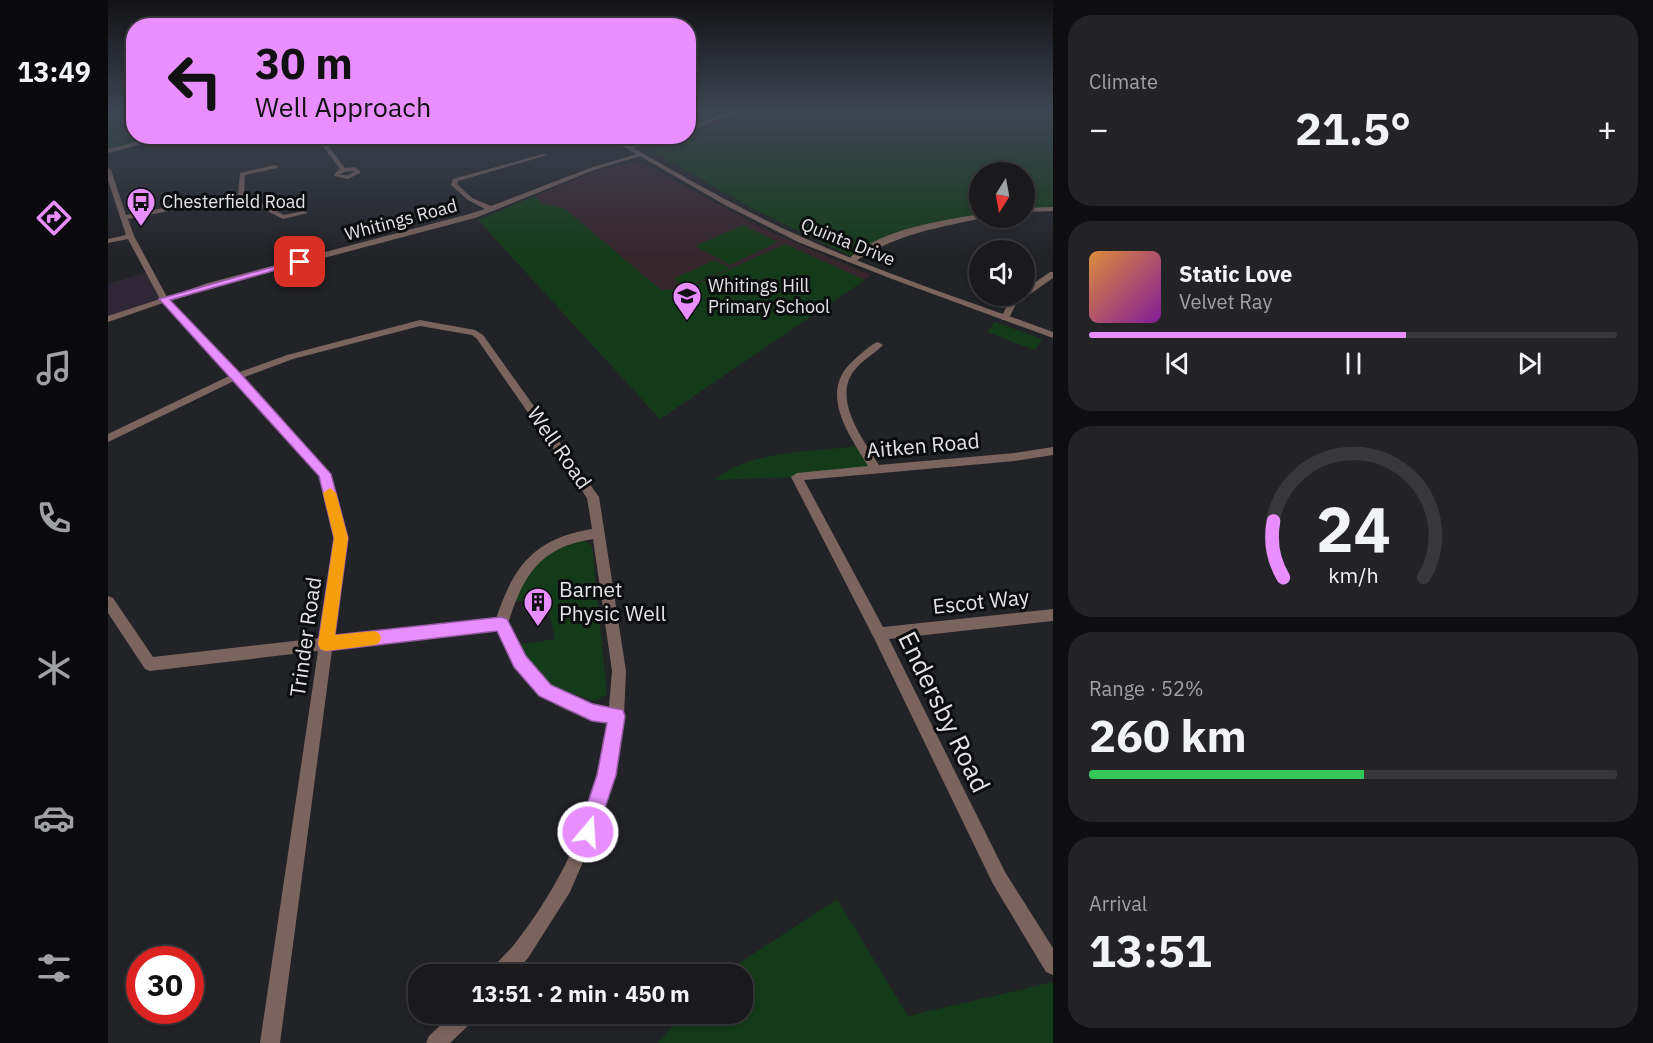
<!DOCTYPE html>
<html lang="en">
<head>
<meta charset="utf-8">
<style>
  body { margin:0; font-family:"IBM Plex Sans",sans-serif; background:#232326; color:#f1f3f6; height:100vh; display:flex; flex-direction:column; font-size:22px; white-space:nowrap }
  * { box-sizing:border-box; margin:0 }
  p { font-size:20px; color:#9fa1a4 }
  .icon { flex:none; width:33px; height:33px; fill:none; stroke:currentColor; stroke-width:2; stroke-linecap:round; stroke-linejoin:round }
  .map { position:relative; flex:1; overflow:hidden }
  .side { display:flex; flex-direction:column; gap:15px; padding:15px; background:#0e0e10; width:600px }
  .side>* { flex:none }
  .banner { position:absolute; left:18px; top:18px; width:570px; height:126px; border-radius:24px; box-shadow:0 3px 9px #0003,0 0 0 2px #38383b; background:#e88eff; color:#111; overflow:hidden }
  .needle { width:39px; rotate:191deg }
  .tools { position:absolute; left:861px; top:162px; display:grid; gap:12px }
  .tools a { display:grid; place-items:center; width:66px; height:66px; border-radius:50%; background:#1a1a1d; box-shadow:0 3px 9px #0003,0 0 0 2px #38383b; font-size:30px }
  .speed { position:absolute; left:18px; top:946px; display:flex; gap:12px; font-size:30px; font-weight:700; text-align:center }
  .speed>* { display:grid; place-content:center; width:78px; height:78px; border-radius:50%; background:#1a1a1d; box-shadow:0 3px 9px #0003,0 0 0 2px #38383b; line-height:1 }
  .speed .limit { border:9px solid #d22; background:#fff; color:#111 }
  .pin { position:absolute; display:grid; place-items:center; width:51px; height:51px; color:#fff; margin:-26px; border-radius:12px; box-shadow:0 3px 9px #0006 }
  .me { position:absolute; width:66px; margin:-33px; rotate:18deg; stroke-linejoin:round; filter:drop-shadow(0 0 4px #0008) }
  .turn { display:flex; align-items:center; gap:21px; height:126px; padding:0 30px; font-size:27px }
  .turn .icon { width:78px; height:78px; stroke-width:2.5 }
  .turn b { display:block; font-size:42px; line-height:51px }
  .big { font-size:45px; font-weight:700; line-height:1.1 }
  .side .widget { flex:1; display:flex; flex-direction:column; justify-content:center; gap:9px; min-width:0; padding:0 21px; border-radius:24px; background:#232326 }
  .side .dial { align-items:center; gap:0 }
  .dial svg { height:156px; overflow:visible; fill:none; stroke:#38383b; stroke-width:7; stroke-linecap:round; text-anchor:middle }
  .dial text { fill:#f1f3f6; stroke:none }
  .song { display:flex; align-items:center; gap:18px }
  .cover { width:72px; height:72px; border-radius:9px; background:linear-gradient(135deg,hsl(30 70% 55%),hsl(290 70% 35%)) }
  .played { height:6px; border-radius:3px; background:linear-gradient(90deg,#e88eff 60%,#38383b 60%) }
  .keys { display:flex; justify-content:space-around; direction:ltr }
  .heat { display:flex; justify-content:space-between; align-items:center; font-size:33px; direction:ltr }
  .charge { height:9px; border-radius:4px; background:linear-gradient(90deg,#34c759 52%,#38383b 0) }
  .trip { position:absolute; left:300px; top:964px; width:345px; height:60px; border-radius:24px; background:#1a1a1d; box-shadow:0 3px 9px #0003,0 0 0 2px #38383b; font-weight:700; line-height:60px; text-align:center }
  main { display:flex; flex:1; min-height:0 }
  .dock { display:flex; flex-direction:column; width:108px; justify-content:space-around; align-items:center; background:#0a0a0c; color:#9fa1a4 }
  .dock .icon { width:42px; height:42px }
  .dock .active { color:#e88eff }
  .dock b { font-size:27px; color:#f1f3f6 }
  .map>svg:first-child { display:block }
</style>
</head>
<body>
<main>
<nav class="dock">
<b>13:49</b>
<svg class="icon active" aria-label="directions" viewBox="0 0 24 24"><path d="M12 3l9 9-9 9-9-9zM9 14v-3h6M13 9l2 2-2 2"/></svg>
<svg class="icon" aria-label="music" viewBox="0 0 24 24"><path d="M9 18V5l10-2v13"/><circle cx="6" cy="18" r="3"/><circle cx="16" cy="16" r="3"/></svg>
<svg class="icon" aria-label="phone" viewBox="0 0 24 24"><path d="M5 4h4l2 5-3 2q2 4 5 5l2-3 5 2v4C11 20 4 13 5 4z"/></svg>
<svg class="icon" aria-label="climate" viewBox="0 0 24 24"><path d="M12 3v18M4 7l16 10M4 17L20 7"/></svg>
<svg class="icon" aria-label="car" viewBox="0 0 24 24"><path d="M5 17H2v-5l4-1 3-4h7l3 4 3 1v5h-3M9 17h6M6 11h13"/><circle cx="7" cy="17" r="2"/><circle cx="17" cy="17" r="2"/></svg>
<svg class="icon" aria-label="filters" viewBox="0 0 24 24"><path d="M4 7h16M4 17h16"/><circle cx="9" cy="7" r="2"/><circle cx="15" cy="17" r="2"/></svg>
</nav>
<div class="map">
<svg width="945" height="1043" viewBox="0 0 945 1043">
  <rect width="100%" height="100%" fill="#222327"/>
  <!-- commercial -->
  <path fill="#2f2736" d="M40 272 55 299 0 319V284Z"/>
  <!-- education -->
  <path fill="#37252c" d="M525 162 534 163 656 229 763 275 552 419 370 220 485 172Z"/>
  <!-- green -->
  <path fill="#143b19" d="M0 112H25L26 136 61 137 0 150Z
    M637 112H945V209L917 210 916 172H872L871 216 801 230 746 258 643 208 542 150Z
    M427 196 435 204 456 208 553 290 580 288 677 244 757 280 552 419 370 220Z
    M635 225 670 242 622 265 587 246Z
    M607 260 622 268 579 287 565 279Z
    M887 322 934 339 927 350 879 332Z
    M753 445 768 470 689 477 607 480C646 447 707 454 753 445Z
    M476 540 484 546 499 694 487 701 441 686 417 659 411 645 447 639 439 601H406C421 566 438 548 476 540Z
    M729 899 800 1016 945 982V1043H550L576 1014H634V975H613Z"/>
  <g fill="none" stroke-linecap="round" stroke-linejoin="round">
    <!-- minor -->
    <path fill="#7c645e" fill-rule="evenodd" d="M622 112H629L580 131V127Z
      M52 136H64L0 153V149Z
      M207 136H213L237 168 246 167 252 171V173L240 179 226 176V174L232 169ZM245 171 246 172 240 175H232L236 172Z
      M344 136H350L351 138 348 140Z
      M552 136H563L522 149 517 148Z
      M435 154 440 155 350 181 349 184 364 198 383 206 482 168 533 153 536 155 486 170 367 218 106 287 63 301 129 373 179 355 312 320 367 330 375 335 491 497 518 671 516 716 506 775 488 832 462 892 420 958 405 975H382C387 963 397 955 405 946 421 926 437 902 449 880 477 832 490 776 499 722 441 712 412 683 389 630L224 650 172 1043H152L210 651 42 671 37 669 0 613V596L5 598 45 657 212 638 227 538 212 475 126 381 0 442V434L121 376 55 303 0 322V316L52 299 20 239 0 243V239L18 235 0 180V168L3 170 18 215 130 194 132 173 167 165 170 167 169 168 137 175 136 194 176 215 196 211 200 213 175 219 132 197 20 219 26 236 59 297 100 283 361 214 377 209 360 200 343 185 345 179ZM312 326 364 335 369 339 479 498 484 529C427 538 405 566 388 619L226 637 239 538 223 474 134 378 185 359ZM485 539 504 671 501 707C447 698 422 672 400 624 415 575 432 547 485 539Z
      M945 207V211L916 212V208Z
      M872 214V218H875C828 228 785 235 745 263L738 261C772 229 827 222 872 214Z
      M942 272H945V278L908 304 900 320H894L893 318C898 307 903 296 916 296V290Z
      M770 342 775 345 773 347C764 355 752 362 745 372 725 401 756 441 771 465L907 453 945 447V455L907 461 696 480 775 627 945 609V621L781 639 897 872 945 948V975L938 972 885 884 766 638 683 477 689 473 760 466C740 433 709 391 747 359 754 353 762 345 770 342Z
      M344 1014H368L365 1021 342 1043H318L321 1036Z"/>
    <!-- tertiary -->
    <path fill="#7c645e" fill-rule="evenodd" d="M497 136H505C567 172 629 208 694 237 775 274 861 301 945 332V338L784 279 690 242 617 205Z"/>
  </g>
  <!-- sky -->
  <linearGradient id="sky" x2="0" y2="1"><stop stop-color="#131315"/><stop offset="0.43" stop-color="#3e4552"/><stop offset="1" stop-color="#3e4552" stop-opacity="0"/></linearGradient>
  <rect width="945" height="258" fill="url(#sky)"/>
  <!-- route -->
  <path fill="#e88eff" stroke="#975ca6" stroke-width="1.5" d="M189 260 196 262 62 300 133 374 223 474 240 538 227 635 393 617 399 619 418 656 443 685 485 704 515 710 517 716 508 775 487 838 480 841 473 838 470 832 489 775 499 723 484 721 431 696 406 667 389 631 218 651 212 649 210 644 226 538 211 476 51 299Z"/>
  <!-- slow -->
  <path fill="#f59e0b" d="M222 488 228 493 240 538 227 635 266 631 271 633 273 638 271 643 266 645 218 651 212 649 210 644 226 538 215 493Z"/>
  <!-- icons -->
  <defs>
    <g id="bus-pin" transform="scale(1.5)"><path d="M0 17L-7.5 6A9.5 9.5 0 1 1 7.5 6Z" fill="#e88eff" stroke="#0c0d0e"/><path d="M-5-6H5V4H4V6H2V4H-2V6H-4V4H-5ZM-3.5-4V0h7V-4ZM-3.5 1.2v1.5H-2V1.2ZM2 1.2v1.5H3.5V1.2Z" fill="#111"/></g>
    <g id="school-pin" transform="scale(1.5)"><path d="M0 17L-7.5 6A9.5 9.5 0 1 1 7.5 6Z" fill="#e88eff" stroke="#0c0d0e"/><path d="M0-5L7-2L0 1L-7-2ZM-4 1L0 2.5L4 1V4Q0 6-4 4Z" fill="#111"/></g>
    <g id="building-pin" transform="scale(1.5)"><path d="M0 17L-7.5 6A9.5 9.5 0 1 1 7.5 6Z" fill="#e88eff" stroke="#0c0d0e"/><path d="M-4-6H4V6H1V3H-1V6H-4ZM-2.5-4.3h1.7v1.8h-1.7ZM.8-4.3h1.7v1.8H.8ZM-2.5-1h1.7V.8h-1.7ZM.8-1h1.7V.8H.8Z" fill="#111"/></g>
  </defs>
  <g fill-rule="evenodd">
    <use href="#bus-pin" x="33" y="202"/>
    <use href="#school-pin" x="579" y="296"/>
    <use href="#building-pin" x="430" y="602"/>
  </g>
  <g text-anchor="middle" stroke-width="6" stroke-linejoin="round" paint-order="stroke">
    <!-- far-poi labels -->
    <g font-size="18" fill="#e4e4e7" stroke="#0c0d0e" text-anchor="start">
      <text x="54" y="208">Chesterfield Road</text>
      <text x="600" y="292">Whitings Hill<tspan x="600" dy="21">Primary School</tspan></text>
    </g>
    <!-- far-street labels -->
    <g font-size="18" fill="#e4e4e7" stroke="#0c0d0e">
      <text transform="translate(293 220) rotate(-15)" y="6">Whitings Road</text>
      <text transform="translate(740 242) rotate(22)" y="6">Quinta Drive</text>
    </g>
    <!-- street labels -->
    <g font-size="21" fill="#e4e4e7" stroke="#0c0d0e">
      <text transform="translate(815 446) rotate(-5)" y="7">Aitken Road</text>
      <text transform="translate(451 448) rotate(55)" y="7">Well Road</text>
      <text transform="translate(873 602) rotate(-6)" y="7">Escot Way</text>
      <text transform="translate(198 637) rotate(-82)" y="7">Trinder Road</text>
    </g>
    <!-- poi labels -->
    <g font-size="21" fill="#e4e4e7" stroke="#0c0d0e" text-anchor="start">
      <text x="451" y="597">Barnet<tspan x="451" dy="24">Physic Well</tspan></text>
    </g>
    <!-- near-street labels -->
    <g font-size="26" fill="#e4e4e7" stroke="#0c0d0e">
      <text transform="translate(836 712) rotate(64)" y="9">Endersby Road</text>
    </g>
  </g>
</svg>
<div class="tools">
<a><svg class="needle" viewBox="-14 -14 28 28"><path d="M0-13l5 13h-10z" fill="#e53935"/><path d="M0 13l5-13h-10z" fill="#9fa1a4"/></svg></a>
<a><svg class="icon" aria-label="sound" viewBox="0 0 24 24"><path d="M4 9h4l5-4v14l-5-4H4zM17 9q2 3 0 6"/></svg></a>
</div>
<div class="speed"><div class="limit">30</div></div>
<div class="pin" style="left:192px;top:262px;background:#d93025"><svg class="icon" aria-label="arrive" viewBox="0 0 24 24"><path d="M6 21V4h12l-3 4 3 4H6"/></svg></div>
<svg class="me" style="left:480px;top:832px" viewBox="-20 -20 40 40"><circle r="17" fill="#e88eff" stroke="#fff" stroke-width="3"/><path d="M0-11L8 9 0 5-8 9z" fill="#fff"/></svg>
<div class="trip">13:51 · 2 min · 450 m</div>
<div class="banner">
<div class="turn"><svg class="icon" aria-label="left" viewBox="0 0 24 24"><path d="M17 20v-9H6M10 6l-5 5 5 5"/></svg><div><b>30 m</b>Well Approach</div></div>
</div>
</div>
<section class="side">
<div class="widget"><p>Climate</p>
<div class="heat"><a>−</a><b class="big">21.5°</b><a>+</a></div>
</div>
<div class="widget">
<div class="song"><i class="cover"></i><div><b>Static Love</b><p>Velvet Ray</p></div></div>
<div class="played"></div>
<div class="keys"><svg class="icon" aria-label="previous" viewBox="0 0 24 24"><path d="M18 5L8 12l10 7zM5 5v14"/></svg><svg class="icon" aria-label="pause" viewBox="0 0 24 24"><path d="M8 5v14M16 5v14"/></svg><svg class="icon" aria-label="next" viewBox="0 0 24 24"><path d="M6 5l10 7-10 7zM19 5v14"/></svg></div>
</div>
<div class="widget dial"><svg viewBox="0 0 100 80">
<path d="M14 69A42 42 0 1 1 86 69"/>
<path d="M14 69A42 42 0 0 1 9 40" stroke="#e88eff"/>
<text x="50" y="56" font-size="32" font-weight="700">24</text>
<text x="50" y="72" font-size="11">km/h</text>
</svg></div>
<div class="widget"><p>Range · 52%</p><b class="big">260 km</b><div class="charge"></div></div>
<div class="widget"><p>Arrival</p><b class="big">13:51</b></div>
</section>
</main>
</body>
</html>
